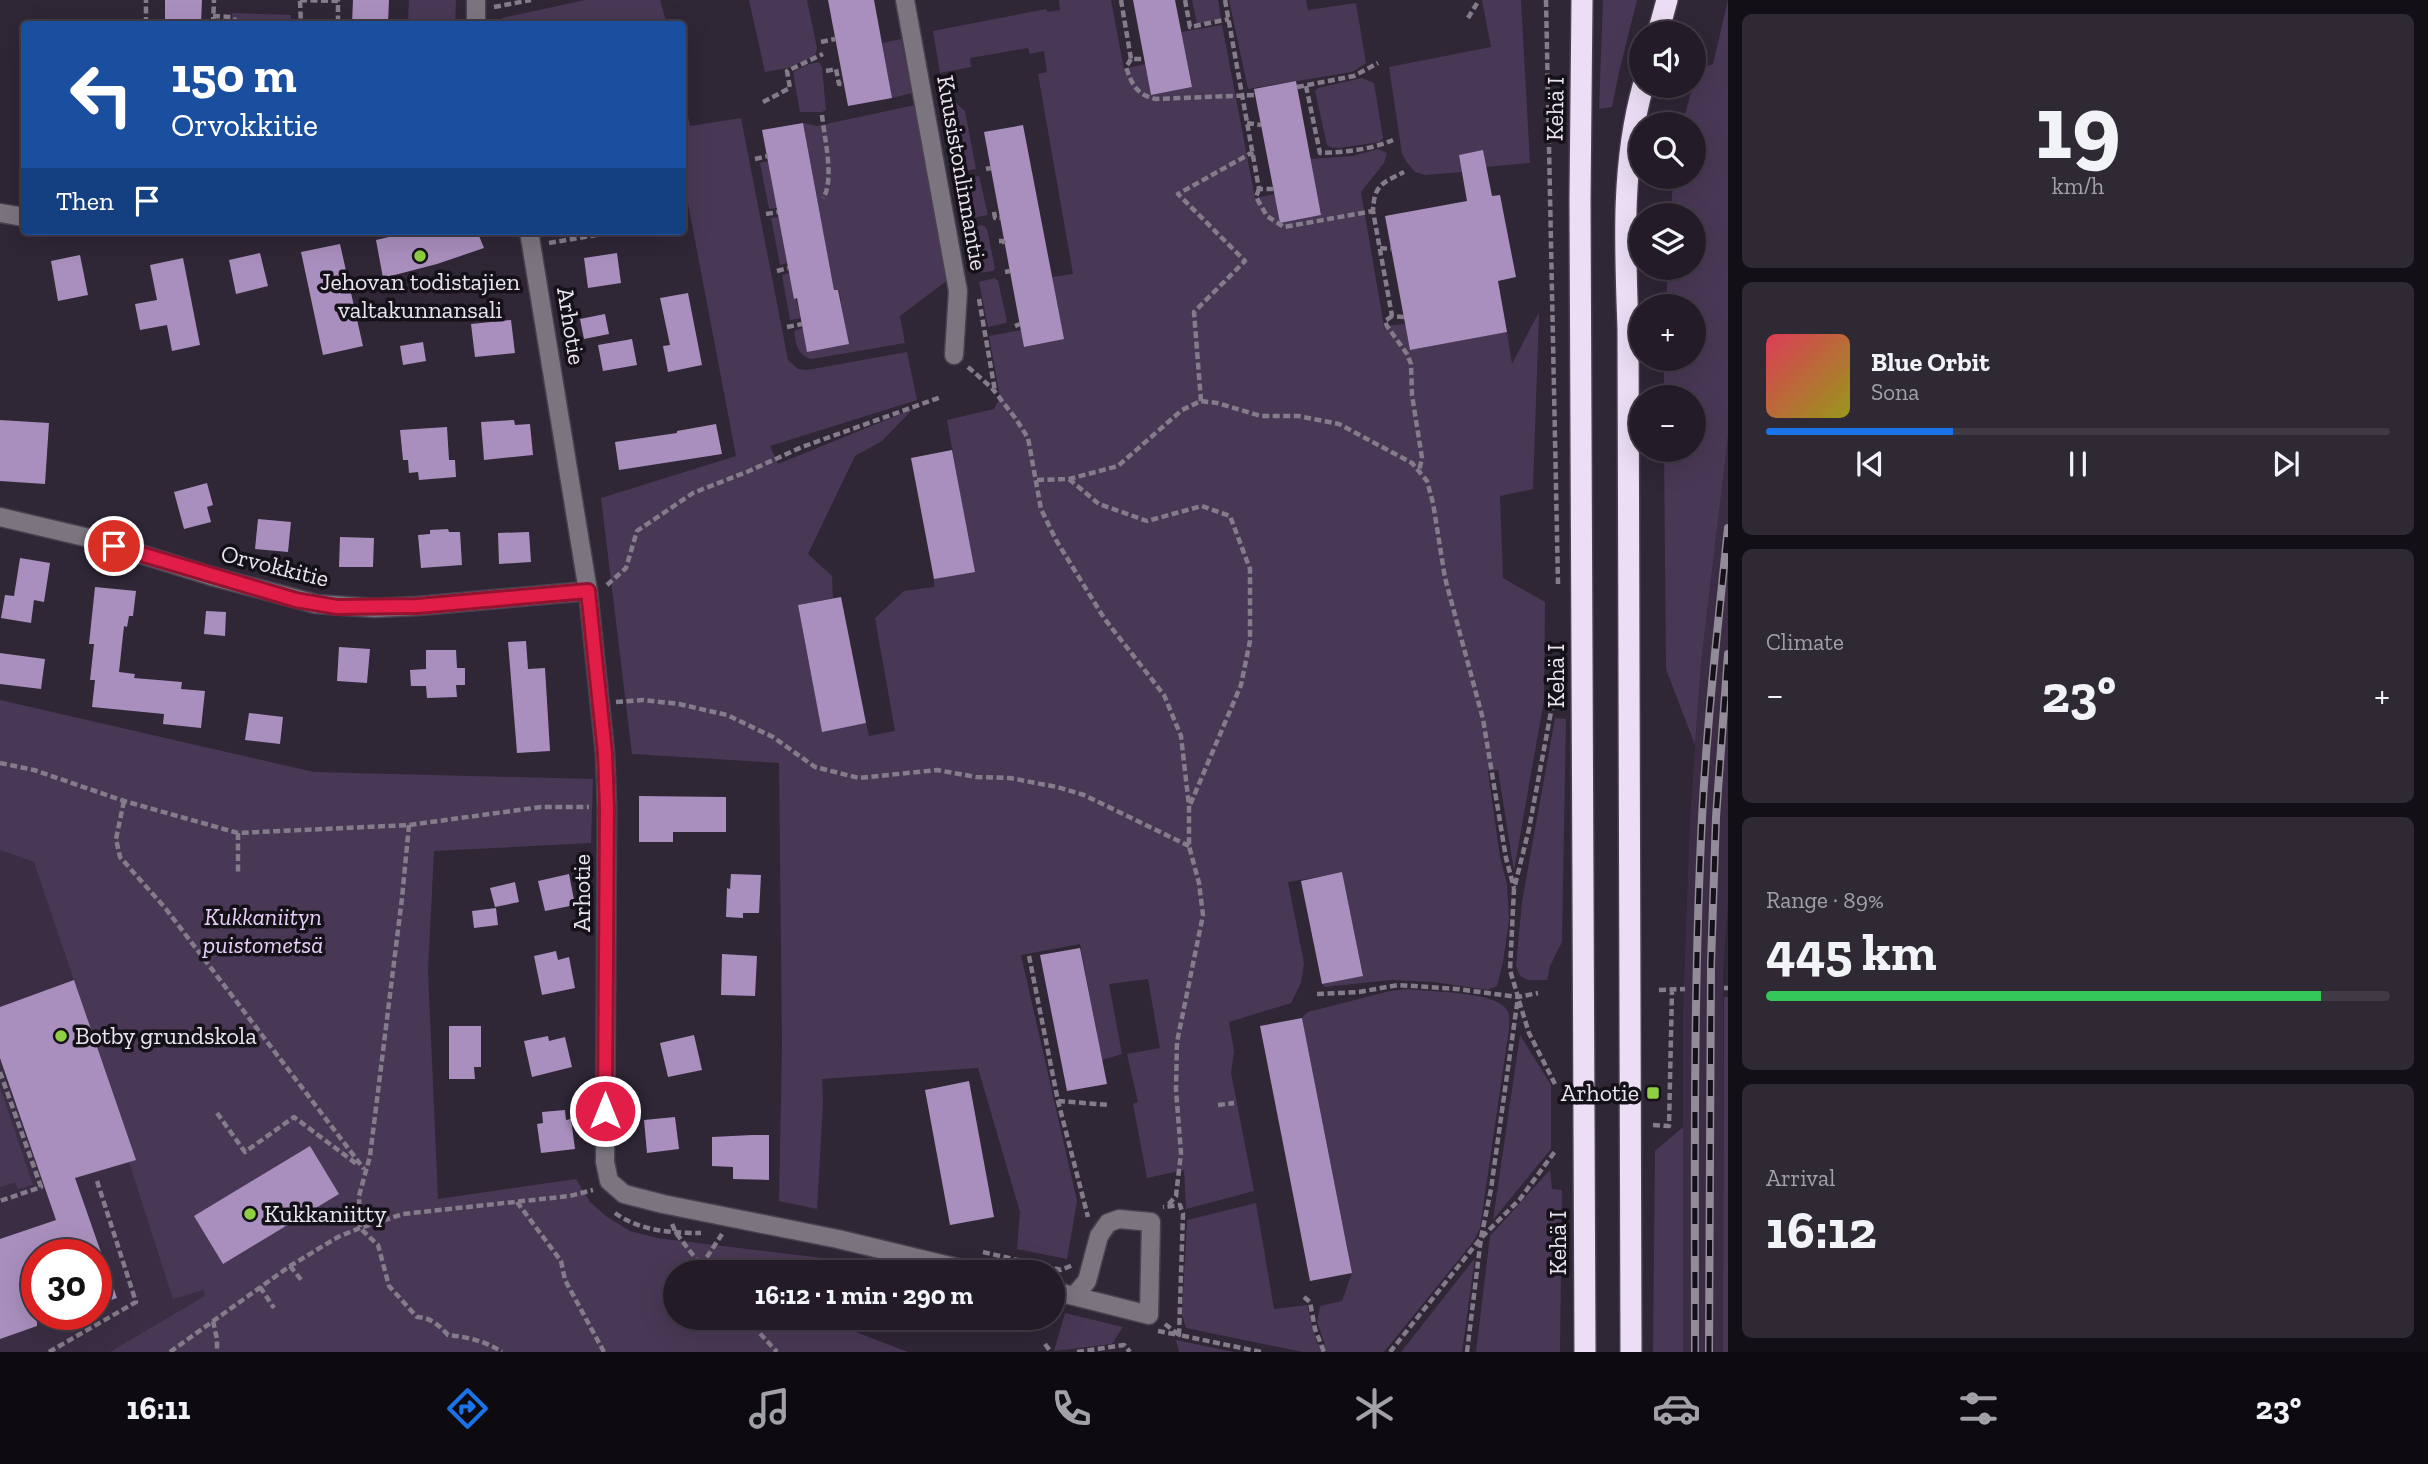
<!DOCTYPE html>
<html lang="en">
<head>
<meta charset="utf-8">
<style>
  body { margin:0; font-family:"Zilla Slab",serif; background:#2f2934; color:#f1f3f6; height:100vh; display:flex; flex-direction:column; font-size:26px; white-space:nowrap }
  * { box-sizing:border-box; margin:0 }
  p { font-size:23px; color:#a3a1a8 }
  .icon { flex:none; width:38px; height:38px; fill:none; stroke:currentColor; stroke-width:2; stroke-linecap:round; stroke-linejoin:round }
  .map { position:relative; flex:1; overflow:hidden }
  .panel { display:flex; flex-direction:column; gap:14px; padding:14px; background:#130f16; width:700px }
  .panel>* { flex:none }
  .hud { position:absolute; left:21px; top:21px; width:665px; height:214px; border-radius:7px; box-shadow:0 7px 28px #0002,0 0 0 2px #403a45; background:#1a4fa0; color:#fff; overflow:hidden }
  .tools { position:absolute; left:1629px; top:21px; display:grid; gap:14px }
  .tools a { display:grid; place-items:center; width:77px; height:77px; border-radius:50%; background:#231c28; box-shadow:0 7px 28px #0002,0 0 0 2px #403a45; font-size:35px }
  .speed { position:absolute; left:21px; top:1239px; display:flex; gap:14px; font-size:35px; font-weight:700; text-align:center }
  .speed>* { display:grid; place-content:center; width:91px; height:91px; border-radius:50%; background:#231c28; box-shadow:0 7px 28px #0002,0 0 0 2px #403a45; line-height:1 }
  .speed .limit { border:10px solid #d22; background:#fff; color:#111 }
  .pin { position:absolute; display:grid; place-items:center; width:60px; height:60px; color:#fff; margin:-30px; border:4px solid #fff; border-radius:50%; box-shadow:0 2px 7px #0007 }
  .me { position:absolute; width:77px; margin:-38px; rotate:0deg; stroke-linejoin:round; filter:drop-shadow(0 0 5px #0008) }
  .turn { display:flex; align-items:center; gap:24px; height:147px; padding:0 35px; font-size:32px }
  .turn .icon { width:91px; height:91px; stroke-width:2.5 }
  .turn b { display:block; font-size:49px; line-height:60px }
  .then { display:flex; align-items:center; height:66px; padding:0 35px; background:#0003; gap:14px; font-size:26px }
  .big { font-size:52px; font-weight:700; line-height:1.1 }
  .panel .widget { flex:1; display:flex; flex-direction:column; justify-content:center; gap:10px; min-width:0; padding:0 24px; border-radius:10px; background:#2f2934 }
  .panel .dial { align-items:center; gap:0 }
  .dial b { font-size:91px; line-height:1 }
  .song { display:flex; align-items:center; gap:21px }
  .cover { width:84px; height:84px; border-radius:10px; background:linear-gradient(135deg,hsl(350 70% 55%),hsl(60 70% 35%)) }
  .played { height:7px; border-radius:4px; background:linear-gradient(90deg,#1a73e8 30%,#403a45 30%) }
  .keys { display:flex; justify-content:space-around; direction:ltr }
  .heat { display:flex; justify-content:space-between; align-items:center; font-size:38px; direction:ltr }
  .charge { height:10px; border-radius:5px; background:linear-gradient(90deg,#34c759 89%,#403a45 0) }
  .trip { position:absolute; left:663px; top:1260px; width:402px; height:70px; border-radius:35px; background:#231c28; box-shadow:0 7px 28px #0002,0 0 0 2px #403a45; font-weight:700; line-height:70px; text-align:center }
  .dock { display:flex; height:112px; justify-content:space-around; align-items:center; background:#0e0b10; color:#a3a1a8 }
  .dock .icon { width:49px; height:49px }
  .dock .on { color:#1a73e8 }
  .dock b { font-size:32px; color:#f1f3f6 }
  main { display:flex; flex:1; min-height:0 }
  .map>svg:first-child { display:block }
</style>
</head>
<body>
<main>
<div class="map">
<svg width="1728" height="1352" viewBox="0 0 1728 1352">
  <rect width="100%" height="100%" fill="#2f2636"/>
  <!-- built -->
  <path fill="#3b2e44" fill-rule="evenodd" d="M1728 436V899L1723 975V1352H1683V1013L1690 819 1701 663Z
    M0 850 34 862 352 1200 127 1352H0ZM37 1255H96V1314H37Z"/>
  <!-- green -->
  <path fill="#493855" d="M409 0H456L455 24H408Z
    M585 0H660L667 24H502V18Z
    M749 0H807L817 48 815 56 787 68 765 72Z
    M1059 0H1111L1124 69 1145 64 1151 95 1192 87 1181 32 1222 25 1255 198 1275 194 1280 223 1321 215 1310 159 1353 156 1378 149 1387 153 1384 163 1361 192 1384 326 1405 324 1410 350 1507 332 1512 364 1539 312 1533 489 1500 496 1503 578 1545 602 1544 700 1514 871 1498 770 1488 771 1500 857 1507 884 1509 920 1503 962 1497 986 1488 990 1434 982 1391 980 1325 987 1322 984 1363 975 1342 873 1288 882 1304 963 1301 983 1291 1003 1229 1022 1234 1051 1231 1073 1254 1191 1186 1209 1184 1170 1147 1178 1133 1104 1138 1102 1127 1054 1160 1048 1148 979 1109 984 1122 1054 1102 1060 1080 944 1021 955 1077 1201 1067 1259 1017 1249 1020 1212 978 1068 822 1079 823 1102 817 1209 779 1201 782 1045 779 763 632 754 601 498 736 456 683 177V93L690 126 741 118 788 360 798 369 807 370 907 352 917 400 770 446 778 464 913 409 882 441 855 456 808 554 832 576 833 598 798 605 822 731 866 723 869 736 895 731 875 618 904 591 934 587V579L974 571 947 420 994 409 1000 397 989 336 1021 330 1025 347 1063 339 1052 277 1073 274 1038 74 1047 72 1044 51 1030 54 1028 48 970 58 971 67 940 73 933 31 1046 9 1047 12 1060 10Z
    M1192 0H1218L1221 19 1197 24Z
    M1229 0H1306L1308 10 1356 3 1366 63 1352 72 1248 89Z
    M1482 0H1521L1530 163 1486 167 1482 151 1459 155 1462 172 1425 175 1415 172 1406 161 1402 154 1389 67 1491 47Z
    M1603 0H1637L1619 72 1612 107 1599 109Z
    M1728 0V436L1701 663 1695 745 1666 669 1664 450H1694V397H1664V359H1694V306H1666L1668 268H1694V215H1670L1674 177H1694V124H1682L1698 69 1713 64Z
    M232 13 291 15V24H232Z
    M901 39 912 93 892 98 882 43Z
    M819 62 822 67 826 110 822 112H800L793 72 806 65Z
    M1362 78 1374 83 1383 138 1380 142 1338 148 1330 147 1327 145 1315 91 1318 88Z
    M945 98 952 99 965 111 976 169 959 172Z
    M915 105 949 279 900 316 905 343 812 359C797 355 796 345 794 331L803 328 848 344 839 290H834L803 123 817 126Z
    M769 161 777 208 769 209 760 163Z
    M979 176 988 215 967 219 960 180Z
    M779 217 788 263 780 265 771 218Z
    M983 225 987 229 995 268 993 271 978 273 969 228Z
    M789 273 801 318 790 320 782 275Z
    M995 278 998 281 1007 321 1006 323 988 327 979 282Z
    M0 700 314 772 593 779 591 843 434 851 428 971 438 1199 576 1179 590 1202 606 1216 630 1231 657 1238 822 1258 823 1272H676V1318H827V1321L908 1352H110L205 1296 204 1290 173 1299 129 1162 135 1160 34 862 0 850Z
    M1555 718 1566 719 1562 942 1550 966 1547 980H1528L1520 976 1516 966 1522 902Z
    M1408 989C1428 992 1501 991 1508 1012 1510 1017 1509 1024 1509 1029L1480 1228 1473 1242 1384 1352H1303L1186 1328 1182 1315 1187 1220 1256 1203 1274 1309 1307 1305 1317 1344 1325 1345 1317 1322 1320 1306 1342 1301 1352 1273 1302 1018 1308 1012 1390 991Z
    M1724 997H1728V1352H1723Z
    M1520 1035 1551 1085V1149L1493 1220Z
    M0 1087 33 1185 18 1189 15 1182 0 1187Z
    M1683 1127V1352H1653L1655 1151Z
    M1550 1170 1552 1189 1562 1190 1560 1352H1476L1490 1236Z
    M1475 1258 1462 1352H1401Z
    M1065 1313 1123 1327 1112 1344 1054 1351Z
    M1176 1340 1234 1352H1179Z"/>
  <!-- building -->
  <path fill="#a98fbd" d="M165 0H202L201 24H165Z
    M353 0H389L388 24H352Z
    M828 0H874L892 98 848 106Z
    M1133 0H1175L1192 87 1151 95Z
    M1296 81 1321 215 1280 223 1254 89Z
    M803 123 834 290H838L849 344 807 352 797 298 794 299 762 130Z
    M1023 125 1064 339 1024 347 984 132Z
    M1483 150 1492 196 1500 195 1516 277 1498 281 1507 332 1410 350 1385 216 1467 201 1459 155Z
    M415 231H477L484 248 437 264 383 278 376 240Z
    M340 244 363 346 323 355 301 252Z
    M260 253 268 286 236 294 229 260Z
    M617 253 621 283 588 288 584 258Z
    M80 255 88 295 58 301 51 261Z
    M183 258 200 345 172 351 167 325 140 330 135 304 157 300 150 265Z
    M688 293 702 365 668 372 663 346 670 345 660 298Z
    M605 314 609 334 584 339 580 319Z
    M511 320 515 353 475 357 471 324Z
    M632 339 637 365 603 371 598 345Z
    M423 342 426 361 403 365 400 346Z
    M0 420 49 423 45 484 0 481Z
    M514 420 515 425 530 424 533 455 484 460 481 422Z
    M716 424 722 454 619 470 615 442 677 433V431Z
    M447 427 449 460H455L456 477 419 480 418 472 409 473 408 460H403L400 430Z
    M952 450 975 572 934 579 911 458Z
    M207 483 213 505 207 507 211 522 184 529 174 492Z
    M258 519 291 522 288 552 255 549Z
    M448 529 449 532H460L462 565 421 568 418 535 430 534V530Z
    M529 532 531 562 499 564 498 533Z
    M340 537 374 538 373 567H339Z
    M20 558 50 563 44 602 34 600 31 623 1 618 5 595 14 596Z
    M95 587 136 591 133 616H129L127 627 124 626 119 672 135 674 134 678 182 682 181 689 205 691 201 728 163 724 164 714 92 707 95 680H90L94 644H89Z
    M841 597 866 723 822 732 798 605Z
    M206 611 226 612 225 636 204 634Z
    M526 641 528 669 545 668 550 751 517 753 508 642Z
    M339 647 370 649 367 683 337 681Z
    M426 650H456L457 668H465V685H456L457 697 427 698 426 686H411L410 670 426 669Z
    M0 653 45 659 41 689 0 684Z
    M249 713 283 717 280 744 245 740Z
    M639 796 726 797V832H673V842H639Z
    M1342 872 1363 976 1322 984 1301 881Z
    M569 874 575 905 545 911 538 881Z
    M731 874 761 875 759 913H743V918L726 917 727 888 730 889Z
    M515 882 519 902 495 907 490 888Z
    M496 908 498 925 474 928 472 911Z
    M1080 948 1107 1084 1067 1091 1040 955Z
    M556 951 558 960 569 957 575 988 542 995 534 956Z
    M722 954 757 956 755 996 721 995Z
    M74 980 136 1160 75 1178 117 1298 96 1305V1255H37V1326L0 1339V1239L56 1220 0 1058V1007Z
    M1302 1018 1352 1273 1310 1281 1260 1026Z
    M449 1026H481V1067H474L475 1079H449Z
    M694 1035 702 1070 668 1077 660 1043Z
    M548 1036 549 1041 565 1037 572 1067 532 1077 524 1041Z
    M969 1081 994 1217 950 1225 925 1090Z
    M565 1110 566 1120 571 1119 575 1149 541 1153 537 1124 543 1123 542 1112Z
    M675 1117 679 1149 647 1153 644 1120Z
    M752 1135H769V1180L733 1179V1167L712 1166V1137Z
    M310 1146 339 1194 223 1264 194 1216Z"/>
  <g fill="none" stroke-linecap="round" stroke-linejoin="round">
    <!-- minor casing -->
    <g stroke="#494150" stroke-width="21">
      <path id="minor" d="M905 0 958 291 954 355
        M476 24V0
        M0 213 24 217
        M529 231 588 591 605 753 607 807 605 1162 609 1181 624 1194 663 1204 838 1239 975 1272
        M0 517 89 538 211 576 316 604 375 608 418 606 588 591
        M1054 1291 1149 1315 1151 1222 1119 1219 1108 1223 1099 1236 1087 1281 1074 1296"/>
    </g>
    <!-- highway casing -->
    <g stroke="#494150" stroke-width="24">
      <path id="highway" d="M1582 0 1580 200 1585 1352
        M1658 33 1667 0
        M1631 1352 1628 328C1625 247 1621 165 1643 86"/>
    </g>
    <!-- path -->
    <path stroke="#847c8a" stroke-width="4.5" stroke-dasharray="7 3.5" stroke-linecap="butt" d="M300 0 338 1V24
      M1121 0 1131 59H1144
      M1185 0 1190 27 1229 19
      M1225 0 1259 189H1274
      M1546 0 1558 584
      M300 1 301 24
      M494 7 531 0
      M213 16 232 17 239 24
      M1468 18 1479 0
      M146 24V0
      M213 24 214 0
      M821 42 835 39
      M1131 59 1126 67C1132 85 1137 95 1156 99L1256 95
      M826 71 836 69 839 84H843
      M1306 86 1320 153C1345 152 1370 150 1393 140
      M1297 87 1354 76 1378 63
      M763 102 790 88 787 71 823 54
      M822 115C824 136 835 181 823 198
      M1247 123 1261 125
      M755 159 768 156
      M986 169 991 168
      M1259 189 1256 197 1267 216 1284 227 1373 211
      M994 212 995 218H1000
      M766 214 778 212
      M999 241H1003L1005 244
      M549 243 602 234
      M1380 248 1391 249
      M777 271 788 268
      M1005 272 1010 271
      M979 299 995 391
      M1392 316 1385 321 1387 326 1407 354 1411 364 1412 395 1422 458 1419 471
      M1404 317 1392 316 1373 211C1374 185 1382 183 1404 172
      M1015 326 1020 324
      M787 327 802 324
      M968 367 992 388 1016 419 1028 438 1041 509 1056 540 1104 618 1164 695 1181 736 1189 806V846L1199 883 1203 915 1177 1042 1176 1090 1181 1153 1176 1196 1168 1205
      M1201 401 1194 312 1245 261 1178 194 1253 152
      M1069 479 1099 504 1147 521 1202 506 1230 516 1250 569V641L1241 685 1190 805
      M1037 480 1069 479 1118 466 1182 410 1201 401 1217 403 1261 416H1298L1339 424 1412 463 1427 481 1433 503 1445 578 1483 719 1506 858 1514 888
      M607 585 626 568 637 531 693 493 749 471 802 447 941 397
      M616 702 643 700 679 704 727 715 773 737 815 767 859 778 937 770 976 777 1010 778 1057 787 1084 795 1189 846
      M0 763 34 770 124 801 238 833 409 825 541 807H589
      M124 801 116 839 120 857 166 909 364 1169
      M409 825 402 898 370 1156 359 1196 360 1228 378 1245 389 1286 417 1317C430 1317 440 1326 448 1335 468 1337 485 1341 502 1352
      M238 833V875
      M1029 956 1058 1101 1088 1217
      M1724 988H1728
      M1659 990 1685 989
      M1317 994 1359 992 1398 985 1457 989 1518 997 1538 993
      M1519 1001 1529 1033 1555 1084
      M0 1072 41 1187 0 1201
      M1058 1101 1110 1105
      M1218 1105 1234 1103
      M217 1113 245 1152 294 1117 358 1165
      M1653 1125 1669 1126 1672 990
      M517 1202 561 1261 565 1280 604 1352
      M615 1213C640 1231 671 1233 701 1233
      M672 1224 676 1233 706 1272
      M983 1252 1061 1270 1073 1265
      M290 1266 303 1282
      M701 1266 722 1234
      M260 1287 274 1308
      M1304 1297 1310 1302 1315 1329 1324 1352
      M746 1318 777 1352
      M213 1321 217 1339V1352
      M1165 1324 1179 1335 1261 1352
      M752 1325 762 1318
      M1158 1331 1179 1335 1183 1214 1180 1205 1163 1207
      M1045 1344 1051 1352
      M49 1352 136 1302 97 1181
      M170 1352 290 1266 338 1237 360 1228 403 1214 570 1196 593 1190
      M1077 1352 1124 1345 1130 1352
      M1390 1352 1481 1238 1520 1199 1556 1150
      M1467 1352 1481 1238 1491 1189 1518 997 1510 970 1514 889 1529 829 1559 669"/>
    <!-- minor -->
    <use href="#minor" stroke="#7a757e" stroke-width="18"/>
    <!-- highway -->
    <use href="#highway" stroke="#ebdef5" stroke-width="21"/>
    <!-- rail casing -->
    <g stroke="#928b98" stroke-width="8">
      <path id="rail" d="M1695 1352C1695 1174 1693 996 1702 818 1707 721 1718 624 1728 528
        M1709 1352 1711 964 1716 817 1728 654"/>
    </g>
    <!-- rail -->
    <use href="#rail" stroke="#151118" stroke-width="5" stroke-dasharray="16" stroke-linecap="butt"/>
  </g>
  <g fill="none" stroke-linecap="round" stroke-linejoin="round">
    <!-- route casing -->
    <g stroke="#92132f" stroke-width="18">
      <path id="route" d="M114 546 296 600 337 607 418 606 588 591 605 753 607 807 605 1111"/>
    </g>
    <!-- route -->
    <use href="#route" stroke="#e11d48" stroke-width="12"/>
  </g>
  <!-- markers -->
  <g fill="#8fcd41" stroke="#151118" stroke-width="2.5">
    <circle cx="420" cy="256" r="7"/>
    <circle cx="61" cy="1036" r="7"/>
    <rect x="1646" y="1086" width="14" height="14" rx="3.5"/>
    <circle cx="250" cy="1214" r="7"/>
  </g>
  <g text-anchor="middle" stroke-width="7" stroke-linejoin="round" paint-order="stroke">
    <!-- street labels -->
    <g font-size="24" fill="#eae4ef" stroke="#151118">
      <text transform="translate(1555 109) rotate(-89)" y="8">Kehä I</text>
      <text transform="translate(962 173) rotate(80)" y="8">Kuusistonlinnantie</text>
      <text transform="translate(571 326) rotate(81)" y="8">Arhotie</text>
      <text transform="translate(275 566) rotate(14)" y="8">Orvokkitie</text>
      <text transform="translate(1556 676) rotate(-90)" y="8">Kehä I</text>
      <text transform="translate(582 893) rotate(-90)" y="8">Arhotie</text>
      <text transform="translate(1558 1243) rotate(-90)" y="8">Kehä I</text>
    </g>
    <!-- poi labels -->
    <g font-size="24" fill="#eae4ef" stroke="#151118" text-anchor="start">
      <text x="420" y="290" text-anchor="middle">Jehovan todistajien<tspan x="420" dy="28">valtakunnansali</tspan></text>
      <text x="75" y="1044">Botby grundskola</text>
      <text x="1639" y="1101" text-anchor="end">Arhotie</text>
      <text x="264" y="1222">Kukkaniitty</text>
    </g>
    <!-- park labels -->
    <g font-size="24" font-style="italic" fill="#e7d0f9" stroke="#151118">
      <text x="263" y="925">Kukkaniityn<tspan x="263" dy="28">puistometsä</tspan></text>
    </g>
  </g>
</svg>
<div class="tools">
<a><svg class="icon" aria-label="sound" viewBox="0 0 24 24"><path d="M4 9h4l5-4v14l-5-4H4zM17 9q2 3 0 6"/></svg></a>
<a><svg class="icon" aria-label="search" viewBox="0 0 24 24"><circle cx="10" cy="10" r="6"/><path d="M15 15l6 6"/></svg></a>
<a><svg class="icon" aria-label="layers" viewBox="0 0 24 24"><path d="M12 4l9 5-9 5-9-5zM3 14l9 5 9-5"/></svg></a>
<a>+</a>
<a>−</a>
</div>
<div class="speed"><div class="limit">30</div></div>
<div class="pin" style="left:114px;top:546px;background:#d93025"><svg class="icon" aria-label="arrive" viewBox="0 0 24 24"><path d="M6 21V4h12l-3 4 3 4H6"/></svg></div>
<svg class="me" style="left:605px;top:1111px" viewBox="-20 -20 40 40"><circle r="17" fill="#e11d48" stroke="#fff" stroke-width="3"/><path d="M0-11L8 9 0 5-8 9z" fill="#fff"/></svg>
<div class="trip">16:12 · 1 min · 290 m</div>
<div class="hud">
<div class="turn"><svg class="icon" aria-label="left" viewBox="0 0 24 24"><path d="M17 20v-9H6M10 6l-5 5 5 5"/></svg><div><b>150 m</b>Orvokkitie</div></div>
<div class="then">Then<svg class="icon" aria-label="arrive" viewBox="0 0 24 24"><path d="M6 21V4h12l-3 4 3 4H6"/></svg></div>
</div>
</div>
<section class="panel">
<div class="widget dial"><b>19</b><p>km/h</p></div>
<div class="widget">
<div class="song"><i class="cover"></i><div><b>Blue Orbit</b><p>Sona</p></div></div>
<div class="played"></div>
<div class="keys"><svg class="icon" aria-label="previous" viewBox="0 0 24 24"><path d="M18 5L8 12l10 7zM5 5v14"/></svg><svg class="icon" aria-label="pause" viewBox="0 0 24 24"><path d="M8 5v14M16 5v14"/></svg><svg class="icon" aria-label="next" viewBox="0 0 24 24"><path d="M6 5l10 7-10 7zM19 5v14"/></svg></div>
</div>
<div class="widget"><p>Climate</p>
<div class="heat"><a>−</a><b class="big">23°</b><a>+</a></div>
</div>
<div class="widget"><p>Range · 89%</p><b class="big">445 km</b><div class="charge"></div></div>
<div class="widget"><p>Arrival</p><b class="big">16:12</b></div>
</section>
</main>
<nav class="dock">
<b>16:11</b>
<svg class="icon on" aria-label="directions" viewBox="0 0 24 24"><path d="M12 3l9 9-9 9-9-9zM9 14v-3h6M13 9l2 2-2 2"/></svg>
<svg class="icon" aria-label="music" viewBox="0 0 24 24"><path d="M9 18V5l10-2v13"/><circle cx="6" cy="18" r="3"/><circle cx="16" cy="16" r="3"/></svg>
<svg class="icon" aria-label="phone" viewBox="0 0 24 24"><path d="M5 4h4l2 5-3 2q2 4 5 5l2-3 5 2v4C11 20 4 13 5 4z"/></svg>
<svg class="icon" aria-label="climate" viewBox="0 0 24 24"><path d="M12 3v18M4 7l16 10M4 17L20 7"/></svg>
<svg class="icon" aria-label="car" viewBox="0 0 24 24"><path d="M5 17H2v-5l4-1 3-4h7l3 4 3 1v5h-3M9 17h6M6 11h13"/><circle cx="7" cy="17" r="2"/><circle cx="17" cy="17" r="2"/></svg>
<svg class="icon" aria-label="filters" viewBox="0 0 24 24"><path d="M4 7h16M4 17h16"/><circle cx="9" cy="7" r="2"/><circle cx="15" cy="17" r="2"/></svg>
<b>23°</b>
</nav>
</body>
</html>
